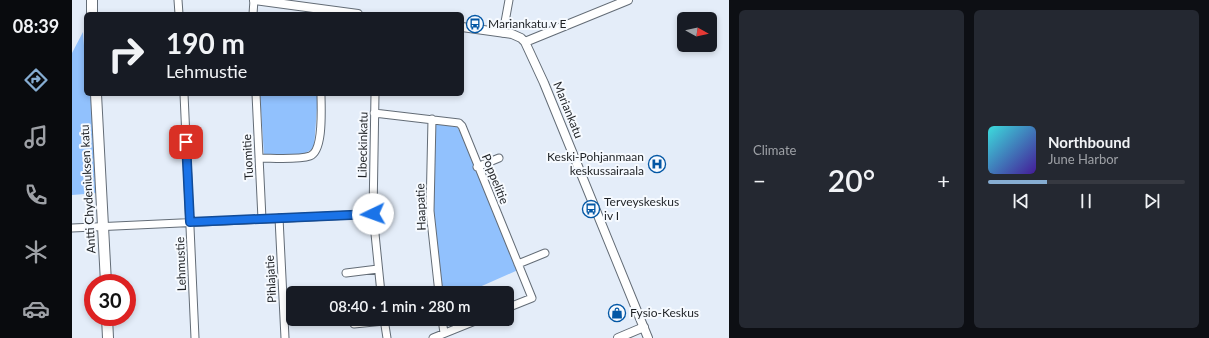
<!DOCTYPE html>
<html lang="en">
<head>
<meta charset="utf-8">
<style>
  body { margin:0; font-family:Lato,sans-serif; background:#242831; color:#f1f3f6; height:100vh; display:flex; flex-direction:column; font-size:15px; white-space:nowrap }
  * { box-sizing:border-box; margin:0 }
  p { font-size:13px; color:#9ea1a6 }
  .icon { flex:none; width:22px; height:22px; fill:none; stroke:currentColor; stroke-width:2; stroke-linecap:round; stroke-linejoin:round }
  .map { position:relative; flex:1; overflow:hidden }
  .details { display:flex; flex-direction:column; gap:10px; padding:10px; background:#0d0f14; width:480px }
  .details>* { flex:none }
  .top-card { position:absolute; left:12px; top:12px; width:380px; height:84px; border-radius:6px; box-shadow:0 2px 6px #0003; background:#171b24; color:#f1f3f6; overflow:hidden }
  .needle { width:26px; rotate:98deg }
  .fabs { position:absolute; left:605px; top:12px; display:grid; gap:8px }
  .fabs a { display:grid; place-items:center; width:40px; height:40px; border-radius:6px; background:#171b24; box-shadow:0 2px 6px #0003; font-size:20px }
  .speed { position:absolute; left:12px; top:274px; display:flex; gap:8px; font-size:20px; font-weight:700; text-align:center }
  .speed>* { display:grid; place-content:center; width:52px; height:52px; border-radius:50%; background:#171b24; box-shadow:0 2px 6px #0003; line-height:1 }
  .speed .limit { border:6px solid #d22; background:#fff; color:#111 }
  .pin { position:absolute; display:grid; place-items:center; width:34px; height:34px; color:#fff; margin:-17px; border-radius:8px; box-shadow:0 2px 6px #0006 }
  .me { position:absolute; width:44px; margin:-22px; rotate:267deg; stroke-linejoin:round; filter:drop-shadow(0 0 3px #0008) }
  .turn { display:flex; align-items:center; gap:14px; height:84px; padding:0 16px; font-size:18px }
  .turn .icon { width:52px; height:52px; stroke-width:2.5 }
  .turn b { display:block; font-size:28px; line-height:34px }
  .big { font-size:30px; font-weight:600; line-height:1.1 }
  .details .widget { flex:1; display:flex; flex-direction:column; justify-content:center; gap:6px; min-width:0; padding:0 14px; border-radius:6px; background:#242831 }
  .song { display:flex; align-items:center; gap:12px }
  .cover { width:48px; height:48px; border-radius:6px; background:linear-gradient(135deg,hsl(180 70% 55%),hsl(260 70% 35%)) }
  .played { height:4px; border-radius:2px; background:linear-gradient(90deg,#86add2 30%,#363941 30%) }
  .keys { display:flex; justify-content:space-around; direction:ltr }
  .heat { display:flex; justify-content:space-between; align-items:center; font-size:22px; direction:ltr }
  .details .tiles { flex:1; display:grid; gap:10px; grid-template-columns:repeat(2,1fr) }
  .trip { position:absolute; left:214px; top:286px; width:228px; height:40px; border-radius:6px; background:#171b24; box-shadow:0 2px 6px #0003; font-weight:600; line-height:40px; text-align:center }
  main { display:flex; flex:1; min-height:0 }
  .dock { display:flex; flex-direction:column; width:72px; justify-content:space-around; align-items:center; background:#090b0e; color:#9ea1a6 }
  .dock .icon { width:28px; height:28px }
  .dock .on { color:#86add2 }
  .dock b { font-size:18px; color:#f1f3f6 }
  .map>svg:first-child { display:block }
</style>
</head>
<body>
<main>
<nav class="dock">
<b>08:39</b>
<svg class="icon on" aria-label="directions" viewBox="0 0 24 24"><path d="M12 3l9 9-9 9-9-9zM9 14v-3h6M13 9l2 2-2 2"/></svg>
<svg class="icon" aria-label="music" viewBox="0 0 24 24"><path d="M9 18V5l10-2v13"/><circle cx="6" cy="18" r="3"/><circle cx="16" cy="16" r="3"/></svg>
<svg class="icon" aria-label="phone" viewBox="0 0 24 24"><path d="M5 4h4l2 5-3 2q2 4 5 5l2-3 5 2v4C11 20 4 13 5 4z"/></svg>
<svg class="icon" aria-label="climate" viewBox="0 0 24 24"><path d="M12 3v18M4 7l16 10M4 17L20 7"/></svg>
<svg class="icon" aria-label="car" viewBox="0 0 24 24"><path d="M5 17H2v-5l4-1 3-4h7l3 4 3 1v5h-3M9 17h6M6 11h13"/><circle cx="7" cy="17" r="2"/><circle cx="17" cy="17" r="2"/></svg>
</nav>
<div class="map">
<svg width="657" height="338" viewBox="0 0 657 338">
  <rect width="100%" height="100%" fill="#e4edf9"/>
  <!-- green -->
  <path fill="#91c1fd" d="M11 32 13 59 14 60V94H20L26 193 0 195V53Z
    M188 94H246L242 148 232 154 192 155Z
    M364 124 385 127 389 133 446 270 394 293H369L361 208Z"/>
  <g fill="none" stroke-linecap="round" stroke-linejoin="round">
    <!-- minor casing -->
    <g stroke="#636c76" stroke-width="9">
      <path id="minor" d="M106 0 107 14
        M181 14 182 0
        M431 33 437 0
        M112 94 123 338
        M184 94 190 219
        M303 94 301 214 309 293
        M302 113 387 123 390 126 460 298 435 308
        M360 119 358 211 367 293
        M187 158C201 158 226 160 238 156 252 151 249 108 249 94
        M405 167 427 158
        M207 218 213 338
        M0 228 301 214
        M446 264 473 253
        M274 273 306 269
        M312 319 315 338
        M370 319 372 333
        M282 324 312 321
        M361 338 408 319"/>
    </g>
    <!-- tertiary casing -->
    <g stroke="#636c76" stroke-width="10">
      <path id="tertiary" d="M182 0 286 14
        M390 27 440 34 449 38 453 42 472 83 576 338
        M453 42 556 0
        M546 338 572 327"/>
    </g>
    <!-- secondary casing -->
    <g stroke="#636c76" stroke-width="12">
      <path id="secondary" d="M20 0V14
        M24 94 34 283
        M35 317 36 338"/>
    </g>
    <!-- minor -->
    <use href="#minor" stroke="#fff" stroke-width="7"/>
    <!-- tertiary -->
    <use href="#tertiary" stroke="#fff" stroke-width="8"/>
    <!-- secondary -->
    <use href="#secondary" stroke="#fff" stroke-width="10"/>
  </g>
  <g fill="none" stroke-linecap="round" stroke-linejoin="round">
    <!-- route casing -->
    <g stroke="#114b97" stroke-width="10">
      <path id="route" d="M114 142 118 222 301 214"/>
    </g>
    <!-- route -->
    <use href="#route" stroke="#1a73e8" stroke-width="7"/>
  </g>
  <!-- icons -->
  <defs>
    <g id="bus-ring" transform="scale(0.9)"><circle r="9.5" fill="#f6faff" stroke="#0357a5" stroke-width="1.5"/><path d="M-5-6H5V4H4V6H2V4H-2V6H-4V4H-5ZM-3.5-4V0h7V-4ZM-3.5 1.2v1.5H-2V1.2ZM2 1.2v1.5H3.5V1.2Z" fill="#0357a5"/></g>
    <g id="hospital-ring" transform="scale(0.9)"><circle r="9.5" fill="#f6faff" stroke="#0357a5" stroke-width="1.5"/><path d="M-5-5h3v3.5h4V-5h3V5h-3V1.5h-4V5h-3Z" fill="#0357a5"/></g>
    <g id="shop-ring" transform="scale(0.9)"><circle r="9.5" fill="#f6faff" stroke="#0357a5" stroke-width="1.5"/><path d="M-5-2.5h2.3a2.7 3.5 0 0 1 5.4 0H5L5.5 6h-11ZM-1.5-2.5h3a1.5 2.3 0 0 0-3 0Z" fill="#0357a5"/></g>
  </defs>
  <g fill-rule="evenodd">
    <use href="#bus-ring" x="403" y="24"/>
    <use href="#hospital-ring" x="585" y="164"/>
    <use href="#bus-ring" x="519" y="209"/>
    <use href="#shop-ring" x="545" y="313"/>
  </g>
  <g text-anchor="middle" stroke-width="4" stroke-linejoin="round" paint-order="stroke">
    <!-- poi labels -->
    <g font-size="12" fill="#1f2226" stroke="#f6faff" text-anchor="start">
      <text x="416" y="28">Mariankatu v E</text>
      <text x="572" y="161" text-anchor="end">Keski-Pohjanmaan<tspan x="572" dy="14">keskussairaala</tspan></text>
      <text x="532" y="206">Terveyskeskus<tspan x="532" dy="14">iv I</tspan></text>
      <text x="558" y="317">Fysio-Keskus</text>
    </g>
    <!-- street labels -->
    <g font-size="12" fill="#1f2226" stroke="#f6faff">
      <text transform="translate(496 110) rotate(68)" y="4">Mariankatu</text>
      <text transform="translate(291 145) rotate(-89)" y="4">Libeckinkatu</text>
      <text transform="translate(176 157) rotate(-93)" y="4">Tuomitie</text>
      <text transform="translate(423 179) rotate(68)" y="4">Poppelitie</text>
      <text transform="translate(16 189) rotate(-93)" y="4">Antti Chydeniuksen katu</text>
      <text transform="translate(349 207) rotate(-92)" y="4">Haapatie</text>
      <text transform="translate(109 264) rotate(-92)" y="4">Lehmustie</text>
      <text transform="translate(199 279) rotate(-93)" y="4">Pihlajatie</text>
    </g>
  </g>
</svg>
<div class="fabs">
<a><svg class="needle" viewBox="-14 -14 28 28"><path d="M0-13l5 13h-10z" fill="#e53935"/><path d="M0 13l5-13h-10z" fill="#9ea1a6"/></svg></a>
</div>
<div class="speed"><div class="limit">30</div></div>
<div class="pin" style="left:114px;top:142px;background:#d93025"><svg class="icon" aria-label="arrive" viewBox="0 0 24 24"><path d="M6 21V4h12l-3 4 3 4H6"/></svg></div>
<svg class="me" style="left:301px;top:214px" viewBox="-20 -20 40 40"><circle r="19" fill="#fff"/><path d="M0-13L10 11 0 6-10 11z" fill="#1a73e8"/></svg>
<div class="trip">08:40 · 1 min · 280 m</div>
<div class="top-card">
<div class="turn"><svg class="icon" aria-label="right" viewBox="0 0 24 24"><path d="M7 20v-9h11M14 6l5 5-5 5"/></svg><div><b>190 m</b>Lehmustie</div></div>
</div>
</div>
<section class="details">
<div class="tiles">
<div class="widget"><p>Climate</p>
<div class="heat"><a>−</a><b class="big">20°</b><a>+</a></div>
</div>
<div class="widget">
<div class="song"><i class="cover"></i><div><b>Northbound</b><p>June Harbor</p></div></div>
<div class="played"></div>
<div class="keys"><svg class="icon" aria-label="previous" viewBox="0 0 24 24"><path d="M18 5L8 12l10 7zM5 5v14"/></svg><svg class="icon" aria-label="pause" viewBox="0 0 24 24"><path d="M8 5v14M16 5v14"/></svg><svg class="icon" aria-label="next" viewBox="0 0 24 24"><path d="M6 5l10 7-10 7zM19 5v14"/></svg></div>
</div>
</div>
</section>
</main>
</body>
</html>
